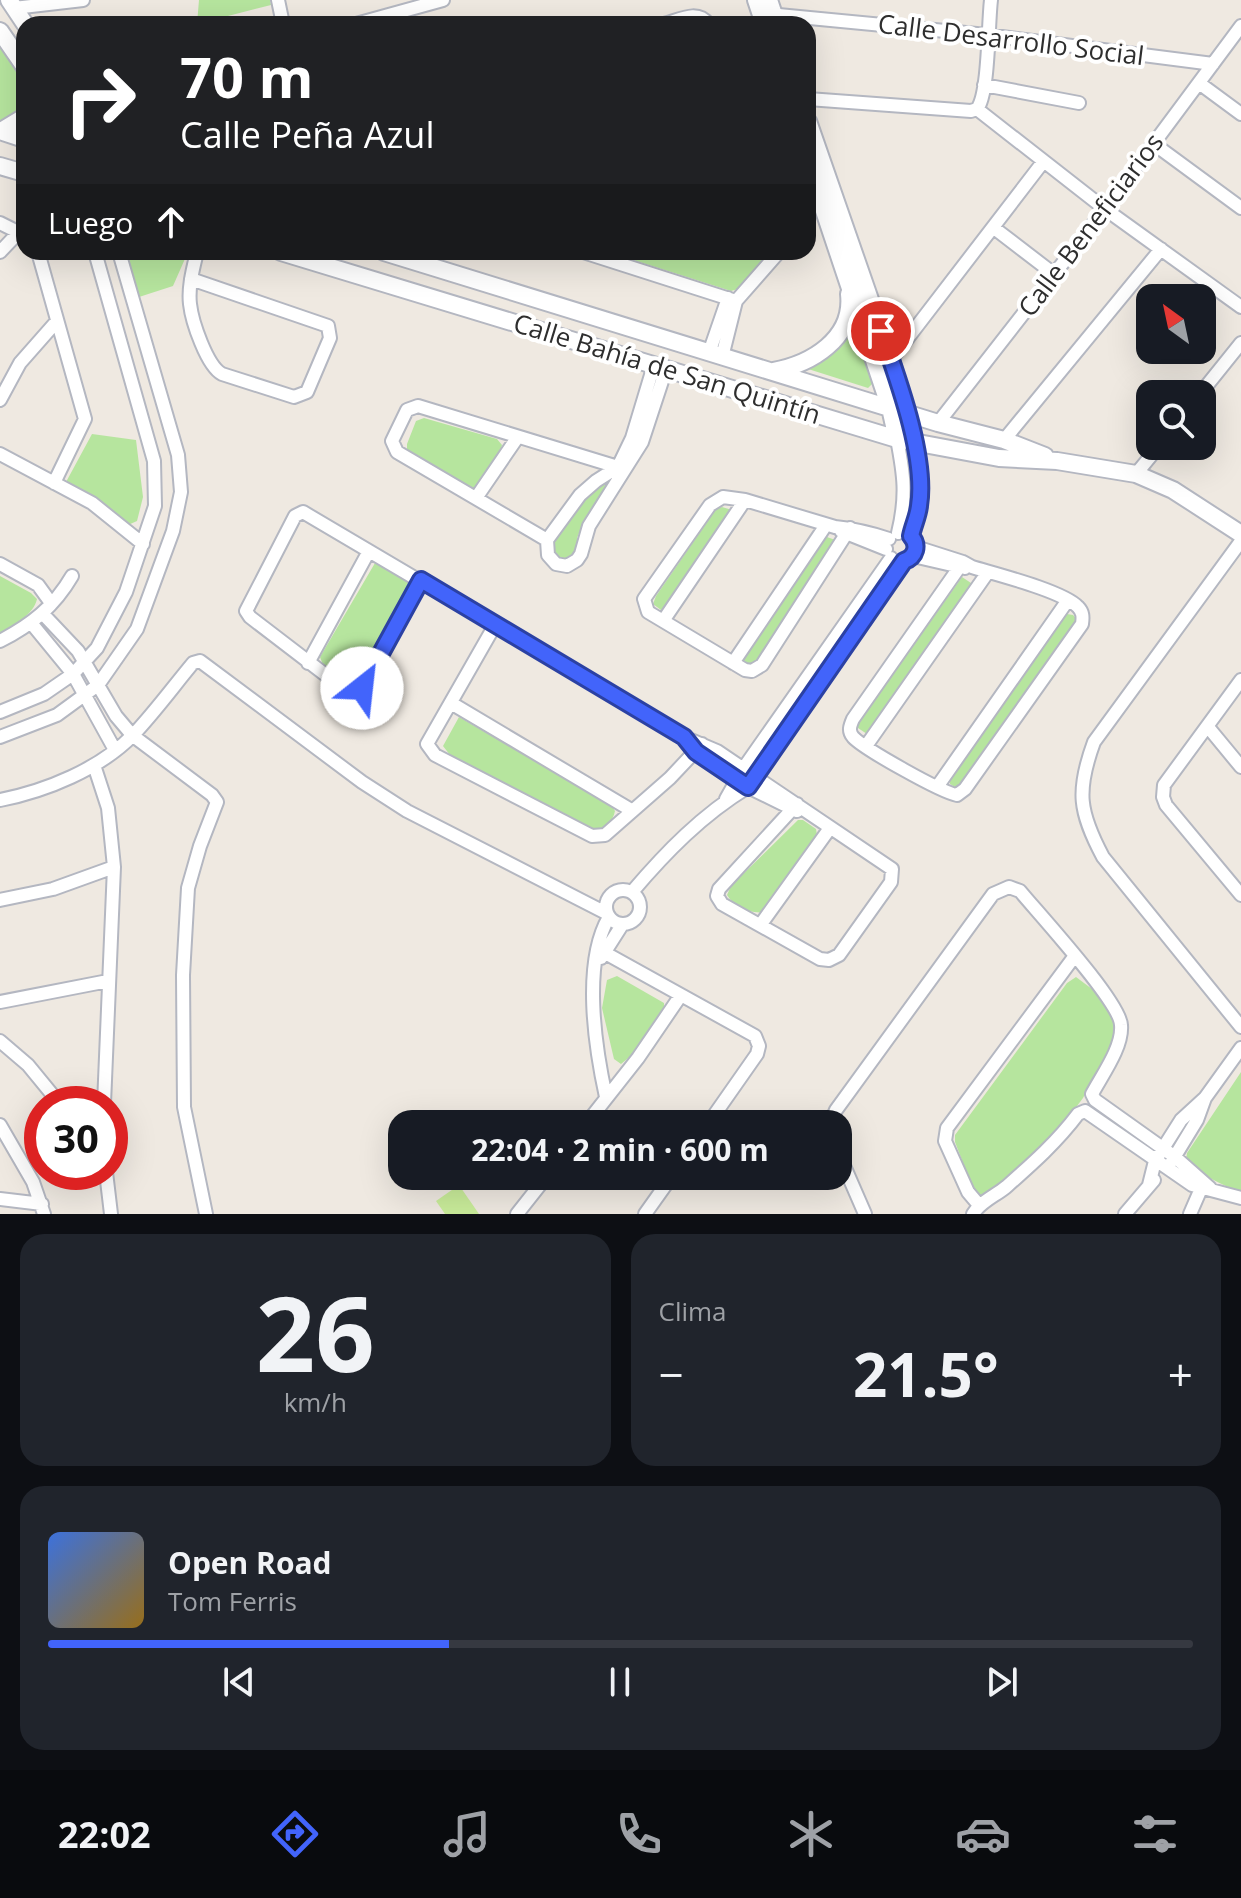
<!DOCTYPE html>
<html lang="es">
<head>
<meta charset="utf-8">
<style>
  body { margin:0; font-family:"Open Sans",sans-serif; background:#20242c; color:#f1f3f6; height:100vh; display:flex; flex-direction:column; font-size:30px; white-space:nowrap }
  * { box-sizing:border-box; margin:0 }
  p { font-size:26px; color:#9ea1a6 }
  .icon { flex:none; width:44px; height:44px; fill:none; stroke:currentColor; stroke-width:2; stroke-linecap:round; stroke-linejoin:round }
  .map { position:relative; height:1214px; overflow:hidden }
  .details { display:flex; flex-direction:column; gap:20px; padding:20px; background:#0d0f14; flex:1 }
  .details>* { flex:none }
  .banner { position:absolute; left:16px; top:16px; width:800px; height:244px; border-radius:24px; box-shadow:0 8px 32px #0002; background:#202124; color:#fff; overflow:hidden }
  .needle { width:52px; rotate:327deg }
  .fabs { position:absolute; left:1136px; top:284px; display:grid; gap:16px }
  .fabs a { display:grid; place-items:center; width:80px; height:80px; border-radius:16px; background:#171b24; box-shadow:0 8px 32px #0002; font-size:40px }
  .speed { position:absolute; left:24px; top:1086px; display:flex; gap:16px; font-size:40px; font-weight:700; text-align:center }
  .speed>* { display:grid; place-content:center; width:104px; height:104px; border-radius:50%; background:#171b24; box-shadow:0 8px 32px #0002; line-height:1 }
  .speed .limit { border:12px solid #d22; background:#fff; color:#111 }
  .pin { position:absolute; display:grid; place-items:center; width:68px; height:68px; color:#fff; margin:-34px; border:4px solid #fff; border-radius:50%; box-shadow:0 2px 8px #0007 }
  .me { position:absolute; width:88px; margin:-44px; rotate:29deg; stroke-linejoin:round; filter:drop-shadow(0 0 6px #0008) }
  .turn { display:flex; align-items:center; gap:28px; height:168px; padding:0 32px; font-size:36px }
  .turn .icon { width:104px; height:104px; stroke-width:2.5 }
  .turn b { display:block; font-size:56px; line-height:68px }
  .then { display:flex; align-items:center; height:76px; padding:0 32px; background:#0003; gap:16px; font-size:30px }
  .big { font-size:60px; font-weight:700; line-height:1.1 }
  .details .widget { flex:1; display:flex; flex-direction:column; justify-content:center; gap:12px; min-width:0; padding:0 28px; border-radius:24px; background:#20242c }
  .details .dial { align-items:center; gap:0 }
  .dial b { font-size:104px; line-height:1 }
  .song { display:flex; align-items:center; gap:24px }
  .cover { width:96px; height:96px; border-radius:12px; background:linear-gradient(135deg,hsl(220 70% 55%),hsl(40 70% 35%)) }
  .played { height:8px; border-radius:4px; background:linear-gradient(90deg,#4264fb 35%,#363941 35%) }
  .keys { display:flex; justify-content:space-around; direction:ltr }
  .heat { display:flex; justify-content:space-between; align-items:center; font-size:44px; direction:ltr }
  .details .tiles { flex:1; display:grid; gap:20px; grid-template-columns:1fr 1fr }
  .widget:last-child { grid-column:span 2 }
  .trip { position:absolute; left:388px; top:1110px; width:464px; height:80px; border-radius:24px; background:#171b24; box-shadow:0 8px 32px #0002; font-weight:700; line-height:80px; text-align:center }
  .menu { display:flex; height:128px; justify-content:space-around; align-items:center; background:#090b0e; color:#9ea1a6 }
  .menu .icon { width:56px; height:56px }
  .menu .current { color:#4264fb }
  .menu b { font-size:36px; color:#f1f3f6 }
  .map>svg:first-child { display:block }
</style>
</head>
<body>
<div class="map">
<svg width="1241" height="1214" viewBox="0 0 1241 1214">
  <rect width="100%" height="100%" fill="#efe9e1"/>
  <!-- green -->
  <path fill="#b6e59e" d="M199 0H270L271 5 197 24Z
    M0 27 24 64V140L0 132Z
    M127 252H188L173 286 139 297Z
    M608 252H771L738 289 731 291Z
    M853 315 875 377 873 383 868 388 805 368Z
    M424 418 497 439 502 445 500 453 475 487 469 488 407 451V444L416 421Z
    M92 434 136 440 143 497 137 521 128 525 66 482Z
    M613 478 612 483 582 526 577 538 578 549 574 558 563 563 550 548C565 520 584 494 613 478Z
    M722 507 732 510 666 607 661 610 653 604 656 596 716 509Z
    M827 537 838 541 756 664 750 665 744 661V655Z
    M375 563 408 580 410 589 362 681 354 686 323 665 320 657Z
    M0 576 31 593 37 599C34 614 13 627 0 633Z
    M962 577 974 585 871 731 867 734 858 728V723Z
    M1067 614 1073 615 1078 620 960 790 950 784V780Z
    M459 717 611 805 615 811C613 821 605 830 594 831L450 755 443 746Z
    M798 820H803L816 829 817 835 765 912C750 914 735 908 727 895L731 886Z
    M617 976 664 1003V1011L632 1055 621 1064 614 1059 602 1008 607 980Z
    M1076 977 1096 992 1119 1021 1118 1031 1083 1098 1062 1126 1038 1153 987 1197 975 1194 955 1142V1135L1067 983Z
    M1241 1072V1192C1220 1184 1202 1176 1186 1160L1187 1153Z"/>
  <!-- pitch -->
  <path fill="#c9ec9a" d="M459 1185 479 1214H445L436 1201Z"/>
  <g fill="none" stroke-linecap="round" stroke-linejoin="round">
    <!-- minor casing -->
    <g stroke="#b4b7c1" stroke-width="16">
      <path id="minor" d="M278 0 283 24
        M14 8 83 0
        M768 14 987 35 1213 64
        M356 24 443 0
        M664 24C679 20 698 9 708 24
        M1199 83 1241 114
        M984 85 1079 103
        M808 99 971 111 977 109
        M977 109 1105 209 1241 307
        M977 109C989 94 988 24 991 0
        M1154 144 1241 208
        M0 223 24 235
        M994 228 1054 274
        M0 252 20 231
        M38 252 85 419 54 483
        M583 252 736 301
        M191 279 328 326 330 338 307 392 294 397 222 374C207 366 192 322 190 304 188 287 193 269 197 252
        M709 353 728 298
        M722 357 736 301 779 252
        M891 360 1043 162
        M654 365 632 438 618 467 596 481 580 495 547 540 548 555 556 564 567 566 577 560 581 554 589 526 642 442 666 369
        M1200 394 1241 343
        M0 400 20 363 57 321
        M938 423 1105 209 1241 26
        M897 439C904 475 907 496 898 533
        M1004 440 1161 249
        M0 454 92 503 143 544
        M1136 474 1159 446
        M476 498 517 438
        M850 528 762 665 752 671 745 670 648 612 644 599 710 505 723 497 745 500 835 527C854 529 871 533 889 539
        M841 531 886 549
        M911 536C921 501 921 478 913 443
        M547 540 397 452 392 441 407 410 418 406 621 468
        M1241 541 1094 742C1076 791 1079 812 1103 857L1241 1027
        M916 547 963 562 972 567C995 574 1063 591 1078 607 1083 612 1083 617 1082 624L965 789 957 795C941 792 864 749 853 737 848 731 850 726 853 719L963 562
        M913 556 965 568
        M0 564 38 585 51 603
        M421 580 362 688 356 691 344 689 250 617 246 611 295 516 303 512 684 737 717 751 892 869 891 882 839 955 829 960 820 959 722 904 717 896 719 889 797 804
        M43 614 78 651 116 716 132 735 212 795 217 802 200 846 188 888 183 975 184 1107 206 1214
        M663 621 745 500
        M32 624 73 674 115 750
        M495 625 427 744 435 755 592 836 605 835 670 778 702 744
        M0 641C31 625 54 607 72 576
        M308 663 369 551
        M733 663 826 525
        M1241 680 1164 785 1163 797 1166 805 1241 895
        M451 703 631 810
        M0 712 44 694 73 674 97 648 126 592 155 506 154 461 95 252
        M1208 727 1241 767
        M0 737 57 715 98 685 137 629 173 531 181 492 178 455 119 252
        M691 746 748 787 797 811
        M866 746 988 572
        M94 765 108 808 114 867 104 1104
        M937 787 1068 600
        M726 799 743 769 891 558
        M0 800C46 791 100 769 133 735 154 713 173 687 193 663L200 661 362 782 407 811 606 913
        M606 907a17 17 0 1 1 34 0a17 17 0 1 1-34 0Z
        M632 892C666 852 702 815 748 787L904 561
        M0 900 53 889 114 867
        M761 924 830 828
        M598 949 755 1036 759 1046 757 1054 708 1124
        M601 958 622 925
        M0 1002 108 981
        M0 1041 28 1065 60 1104
        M606 1097C595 1047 582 963 609 917
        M586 1124 638 1058 681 995
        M830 1124 836 1110 993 894 1009 887 1020 891C1039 914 1120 1002 1121 1025 1123 1047 1102 1075 1092 1094L1095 1100 1175 1157 1210 1188
        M0 1125 33 1182 44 1214
        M838 1152 865 1214
        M1172 1161 1197 1120 1205 1098
        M106 1172 111 1214
        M1149 1185 1155 1161 1181 1120 1205 1098 1241 1048
        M0 1199 42 1204
        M979 1205 968 1192 945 1141 947 1128 1074 957
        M517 1214 547 1176
        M645 1214 672 1176
        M973 1214C980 1202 995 1196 1006 1187 1032 1164 1057 1142 1078 1114L1085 1111 1192 1185 1241 1198
        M1125 1214 1154 1180
        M1190 1214 1203 1184"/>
    </g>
    <!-- tertiary casing -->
    <g stroke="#b4b7c1" stroke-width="20">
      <path id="tertiary" d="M9 0 25 24
        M756 0 764 24
        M769 0 777 24
        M0 31 24 66
        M808 121 891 360 913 443
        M0 131 24 139
        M1 131 24 117
        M808 163 890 408 897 439
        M0 166 24 173
        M281 252 897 439 999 458 1057 461 1136 474 1173 490 1241 534
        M384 252 938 423 1004 440 1045 456
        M773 371C811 364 854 339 849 294"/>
    </g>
    <!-- minor -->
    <use href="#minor" stroke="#fff" stroke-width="12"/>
    <!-- tertiary -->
    <use href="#tertiary" stroke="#fff" stroke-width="16"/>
  </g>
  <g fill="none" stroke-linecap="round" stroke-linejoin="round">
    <!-- route casing -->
    <g stroke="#2b41a3" stroke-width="20">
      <path id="route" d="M362 688 421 580 684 737 696 752 748 787 904 561C916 557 919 545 911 536 913 526 918 516 919 506 927 457 897 377 881 331"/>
    </g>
    <!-- route -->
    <use href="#route" stroke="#4264fb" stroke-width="14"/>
  </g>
  <g text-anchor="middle" stroke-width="8" stroke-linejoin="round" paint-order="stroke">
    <!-- street labels -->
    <g font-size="26" fill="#2e2e2e" stroke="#fff">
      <text transform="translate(1011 40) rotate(7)" y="9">Calle Desarrollo Social</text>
      <text transform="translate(1091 225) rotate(-53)" y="9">Calle Beneficiarios</text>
      <text transform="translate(667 369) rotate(17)" y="9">Calle Bahía de San Quintín</text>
    </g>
  </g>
</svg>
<div class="fabs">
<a><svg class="needle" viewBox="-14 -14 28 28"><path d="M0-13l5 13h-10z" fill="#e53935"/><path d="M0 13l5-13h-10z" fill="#9ea1a6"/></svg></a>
<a><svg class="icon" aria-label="search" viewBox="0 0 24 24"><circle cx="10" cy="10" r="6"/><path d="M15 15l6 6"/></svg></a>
</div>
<div class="speed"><div class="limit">30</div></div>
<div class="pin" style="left:881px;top:331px;background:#d93025"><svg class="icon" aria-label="arrive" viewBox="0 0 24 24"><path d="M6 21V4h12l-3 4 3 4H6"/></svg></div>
<svg class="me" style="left:362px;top:688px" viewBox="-20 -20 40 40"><circle r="19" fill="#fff"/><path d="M0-13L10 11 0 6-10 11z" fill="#4264fb"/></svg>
<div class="trip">22:04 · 2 min · 600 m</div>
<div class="banner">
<div class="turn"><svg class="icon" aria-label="right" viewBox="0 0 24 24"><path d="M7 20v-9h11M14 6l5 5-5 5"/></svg><div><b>70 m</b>Calle Peña Azul</div></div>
<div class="then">Luego<svg class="icon" aria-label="ahead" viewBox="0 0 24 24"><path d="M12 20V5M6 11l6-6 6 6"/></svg></div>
</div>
</div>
<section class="details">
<div class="tiles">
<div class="widget dial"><b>26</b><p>km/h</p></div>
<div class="widget"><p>Clima</p>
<div class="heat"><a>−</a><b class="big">21.5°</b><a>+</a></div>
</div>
<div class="widget">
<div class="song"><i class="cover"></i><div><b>Open Road</b><p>Tom Ferris</p></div></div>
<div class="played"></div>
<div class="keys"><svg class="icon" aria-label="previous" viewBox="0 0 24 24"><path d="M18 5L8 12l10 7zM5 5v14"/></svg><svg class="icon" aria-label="pause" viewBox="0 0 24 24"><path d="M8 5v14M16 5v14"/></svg><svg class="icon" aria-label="next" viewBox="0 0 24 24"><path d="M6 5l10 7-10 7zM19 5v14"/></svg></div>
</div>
</div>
</section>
<nav class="menu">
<b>22:02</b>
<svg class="icon current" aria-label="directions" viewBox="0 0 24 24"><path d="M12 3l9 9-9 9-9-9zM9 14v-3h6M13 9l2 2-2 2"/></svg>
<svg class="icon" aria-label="music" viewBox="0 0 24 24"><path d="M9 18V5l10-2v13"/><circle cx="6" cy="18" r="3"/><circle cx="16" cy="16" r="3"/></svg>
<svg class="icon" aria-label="phone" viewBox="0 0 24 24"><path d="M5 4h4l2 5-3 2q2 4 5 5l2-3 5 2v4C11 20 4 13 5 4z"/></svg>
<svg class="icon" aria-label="climate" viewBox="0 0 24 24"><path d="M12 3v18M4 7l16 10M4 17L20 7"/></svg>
<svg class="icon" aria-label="car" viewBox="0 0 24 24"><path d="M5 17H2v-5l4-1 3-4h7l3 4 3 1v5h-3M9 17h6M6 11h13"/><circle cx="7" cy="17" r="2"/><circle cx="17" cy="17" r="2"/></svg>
<svg class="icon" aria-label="filters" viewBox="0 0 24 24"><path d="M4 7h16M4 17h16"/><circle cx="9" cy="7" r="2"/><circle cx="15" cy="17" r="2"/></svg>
</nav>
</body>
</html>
